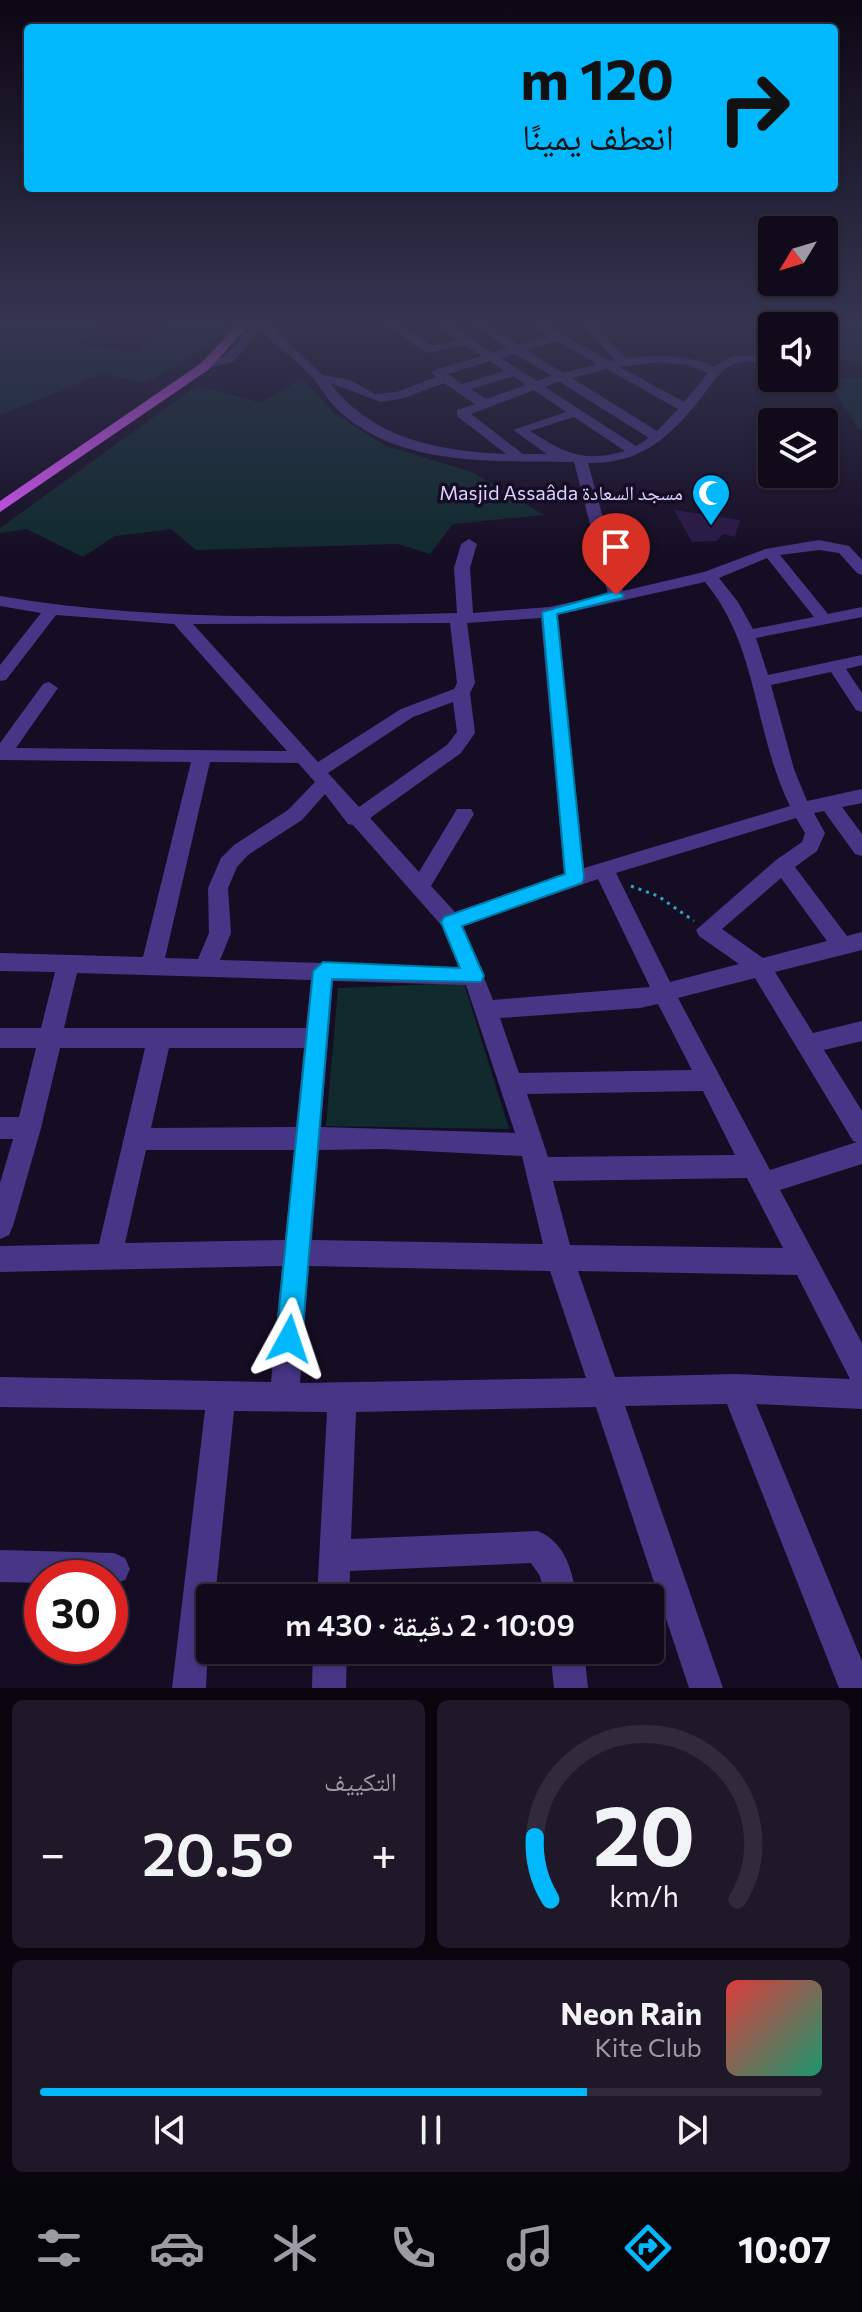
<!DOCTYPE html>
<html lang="ar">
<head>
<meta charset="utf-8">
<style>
  body { margin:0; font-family:Commissioner,"Noto Naskh Arabic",sans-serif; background:#1e1828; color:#f1f3f6; direction:rtl; height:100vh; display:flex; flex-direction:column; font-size:30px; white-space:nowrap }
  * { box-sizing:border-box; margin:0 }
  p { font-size:26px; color:#9c9aa3 }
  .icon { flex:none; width:44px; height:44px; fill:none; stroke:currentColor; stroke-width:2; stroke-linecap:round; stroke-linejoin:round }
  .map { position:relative; height:1688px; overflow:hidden; direction:ltr }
  .panel { display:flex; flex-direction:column; gap:12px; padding:12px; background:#09060f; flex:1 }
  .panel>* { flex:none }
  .top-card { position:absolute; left:24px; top:24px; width:814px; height:168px; border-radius:8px; box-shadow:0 2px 6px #0004,0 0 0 2px #302b3a; direction:rtl; background:#00b8fb; color:#111; overflow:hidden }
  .needle { width:52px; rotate:232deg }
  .fabs { position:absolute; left:758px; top:216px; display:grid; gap:16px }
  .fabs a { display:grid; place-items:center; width:80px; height:80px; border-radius:8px; background:#100a1b; box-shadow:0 2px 6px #0004,0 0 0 2px #302b3a; font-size:40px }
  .speed { position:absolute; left:24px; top:1560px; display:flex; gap:16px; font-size:40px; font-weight:700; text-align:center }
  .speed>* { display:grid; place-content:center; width:104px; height:104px; border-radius:50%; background:#100a1b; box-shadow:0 2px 6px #0004,0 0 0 2px #302b3a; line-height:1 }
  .speed .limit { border:12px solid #d22; background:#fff; color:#111 }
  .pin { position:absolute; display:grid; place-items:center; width:68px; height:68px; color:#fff; margin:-82px -34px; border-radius:50% 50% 50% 0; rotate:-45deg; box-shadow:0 0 8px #0007 }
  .pin .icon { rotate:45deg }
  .me { position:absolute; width:88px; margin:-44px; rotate:5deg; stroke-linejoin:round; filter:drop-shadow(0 0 6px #0008) }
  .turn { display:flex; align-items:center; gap:28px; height:168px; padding:0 32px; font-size:36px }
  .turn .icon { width:104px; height:104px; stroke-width:2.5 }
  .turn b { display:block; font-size:56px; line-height:68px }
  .big { font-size:60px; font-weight:600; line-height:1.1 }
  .panel .tile { flex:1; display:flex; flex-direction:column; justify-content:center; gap:12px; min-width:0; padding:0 28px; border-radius:12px; background:#1e1828 }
  .panel .dial { align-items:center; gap:0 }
  .dial svg { height:208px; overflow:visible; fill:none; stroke:#302b3a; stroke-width:7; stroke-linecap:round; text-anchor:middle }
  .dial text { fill:#f1f3f6; stroke:none }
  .song { display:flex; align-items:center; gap:24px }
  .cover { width:96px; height:96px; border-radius:12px; background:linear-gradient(135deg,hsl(0 70% 55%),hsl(160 70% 35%)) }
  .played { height:8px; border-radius:4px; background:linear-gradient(90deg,#00b8fb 70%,#302b3a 70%) }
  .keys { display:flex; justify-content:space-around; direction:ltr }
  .heat { display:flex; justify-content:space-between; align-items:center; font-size:44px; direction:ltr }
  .panel .tiles { flex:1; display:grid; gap:12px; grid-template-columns:1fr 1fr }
  .tile:last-child { grid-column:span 2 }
  .trip { position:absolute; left:196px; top:1584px; width:468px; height:80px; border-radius:8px; background:#100a1b; box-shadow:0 2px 6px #0004,0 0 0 2px #302b3a; font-weight:600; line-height:80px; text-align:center; direction:rtl }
  .menu { display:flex; height:128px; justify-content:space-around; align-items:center; background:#06040b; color:#9c9aa3 }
  .menu .icon { width:56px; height:56px }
  .menu .on { color:#00b8fb }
  .menu b { font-size:36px; color:#f1f3f6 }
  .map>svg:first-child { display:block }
</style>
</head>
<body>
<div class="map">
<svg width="862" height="1688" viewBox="0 0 862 1688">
  <rect width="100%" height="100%" fill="#150d24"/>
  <!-- green -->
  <path fill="#102a2e" d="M0 322H98L82 346 138 351 171 322H226C212 350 172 367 146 383L102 374 0 415Z
    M800 322H862V367L826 353 824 326H803Z
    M862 378V430H859L827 379Z
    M302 379 334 413 386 446 472 472 544 515 453 524 430 554 398 544 196 550 171 529 115 536 83 557 27 529 0 533V528L198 385 260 403Z
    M464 983 509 1129 326 1126 338 988Z"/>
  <!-- building -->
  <path fill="#291846" d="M674 510 740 520 735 537 723 534 717 541 692 542Z"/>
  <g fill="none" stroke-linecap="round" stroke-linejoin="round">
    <!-- path -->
    <path stroke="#29aaba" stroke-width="3" stroke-dasharray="3 5" stroke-linecap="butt" d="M631 886 658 896 694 921"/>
    <!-- minor -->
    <path fill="#463685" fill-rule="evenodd" d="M255 322H266L323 375 350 380 375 394 397 392 436 377 432 373 434 370 482 356 465 345 426 353 382 322H395L432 346 458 340 433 322H446L493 353 507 348 468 322H482L518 345 548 336 526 322H540L610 361 615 360 579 322H591L626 358C658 355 685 354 714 367L732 356 772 354V362C761 362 745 360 735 364 722 368 712 383 704 394 672 435 643 464 588 463L623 591 704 572 765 549 819 540 849 546 862 560V575L857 573 839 553 819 550 780 555 828 614 862 607V617L756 638 768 675 862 655V665L846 669 862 693V712L856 710 831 672 771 685 794 769 807 801 862 789V803L842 807 862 834V856L855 854 824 811 814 813 825 833 817 851 795 867 847 936 862 932V950L775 972 813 1033 862 1021V1041L824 1050 862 1111V1164L780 1190 862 1343V1409L756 1404 862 1661V1688H839L727 1404 625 1406 723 1688H689L596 1407 356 1412 351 1539 538 1531C566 1543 572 1571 577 1598H545L540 1576 531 1563 350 1571 349 1598H317L327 1412 234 1411 215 1598H210L206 1688H172L205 1410 0 1407V1377L271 1382 282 1266 0 1272V1246L99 1244 145 1048H60L41 1128 13 1226 9 1235 0 1239V1183L13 1139H0V1117H19L36 1048H0V1028H41L55 972 0 971V953L143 957 191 762 0 760V743L43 684 49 682 58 688 16 748 287 751 174 624 56 615 6 680 0 681V665L41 613 0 606V596C150 622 305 617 457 613L454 568 461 544 469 539 477 544 470 568 473 613 549 607 608 594 574 462C498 460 411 468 347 418 332 407 323 390 311 376 295 359 277 346 260 331L233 362 200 370V364L225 356ZM557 341 597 364 563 373 526 350ZM515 354 552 376 537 381 501 358ZM490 361 504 371 462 384 448 374ZM661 362 689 365 708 373 684 402 620 367ZM607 369 678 409 657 431 572 378ZM513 376 526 385 486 399 471 389ZM557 382H560L649 438 636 446 545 387ZM330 383 381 402 404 398 444 383 475 404 457 410V416L506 454C438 451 373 439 330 383ZM534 390 566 412 513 430 547 454H523L471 414ZM574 417 625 451C584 463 564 453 530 431ZM767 558 814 617 753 629 738 602 719 578ZM705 582C759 647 753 731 790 806L584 868 557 615ZM541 618 564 874 455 912 431 886 474 814 471 809H457L419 872 370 818 461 753 475 733 470 693 475 683 467 623ZM450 623 457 683 454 689 401 709 318 762 193 624ZM453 702 457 732 447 745 359 807 328 773 413 717ZM210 762 298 763 315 782 288 810 234 845 221 858 208 888 209 933 198 959 165 958ZM325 794 348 824 353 825 442 926 459 967 220 960 231 933 228 888 237 867 248 855 302 820ZM796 818 805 833 802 842 776 860 696 930 699 936 739 964 670 982 616 873ZM781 878 827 941 763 958 722 929ZM598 879 650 987 493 1000 463 926ZM77 973 311 980 306 1028H64ZM755 978 853 1141 857 1142 770 1170 678 998ZM333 981 466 985 515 1133 321 1127ZM658 1004 692 1070 519 1073 500 1018 640 1008ZM169 1048H304L296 1127 151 1128ZM703 1091 735 1155 548 1157 527 1094ZM383 1149 522 1156 543 1244 312 1240 319 1150ZM146 1150H294L285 1240 125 1243ZM747 1178 783 1248 570 1245 553 1181ZM309 1266 550 1271 586 1378 300 1383ZM578 1271 797 1275 850 1379 735 1374 615 1377Z
      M759 322H770L772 342 766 339Z
      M0 1550 114 1553 125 1558 130 1569 125 1580 110 1585V1578H42V1583L0 1582Z
      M313 1650H347L346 1688H312Z
      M550 1650H584L588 1688H554Z"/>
    <!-- major -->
    <path fill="#dc57ff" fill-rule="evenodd" d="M240 322H252L208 370 0 512V501L200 364Z"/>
  </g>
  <!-- sky -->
  <linearGradient id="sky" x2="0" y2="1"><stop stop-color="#0c0714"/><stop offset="0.58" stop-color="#353550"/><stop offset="1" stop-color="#353550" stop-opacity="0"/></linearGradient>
  <rect width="862" height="559" fill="url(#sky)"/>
  <!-- route -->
  <path fill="#00b8fb" stroke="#0078a3" stroke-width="2" d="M616 591 624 595 622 598 557 614 584 878 582 883 462 926 484 976 481 982 332 979 302 1339 298 1348 289 1351 280 1348 276 1339 313 971 323 962 460 968 441 922 444 917 565 874 542 612Z"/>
  <!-- icons -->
  <defs>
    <g id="mosque-pin" transform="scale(2)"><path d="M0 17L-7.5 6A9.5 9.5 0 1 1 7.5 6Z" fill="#00b8fb" stroke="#150d24"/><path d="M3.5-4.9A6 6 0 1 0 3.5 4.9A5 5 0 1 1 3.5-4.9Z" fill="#fff"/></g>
  </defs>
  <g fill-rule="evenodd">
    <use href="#mosque-pin" x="711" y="493"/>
  </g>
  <g text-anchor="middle" stroke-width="7" stroke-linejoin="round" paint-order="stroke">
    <!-- far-poi labels -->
    <g font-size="20" fill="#ddd0ff" stroke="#150d24" text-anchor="end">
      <text x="683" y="500">Masjid Assaâda مسجد السعادة</text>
    </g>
  </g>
</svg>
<div class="fabs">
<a><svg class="needle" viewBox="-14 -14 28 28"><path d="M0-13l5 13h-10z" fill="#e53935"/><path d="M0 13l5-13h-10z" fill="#9c9aa3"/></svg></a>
<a><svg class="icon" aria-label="sound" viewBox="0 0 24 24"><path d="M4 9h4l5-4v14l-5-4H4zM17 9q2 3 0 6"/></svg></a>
<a><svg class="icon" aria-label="layers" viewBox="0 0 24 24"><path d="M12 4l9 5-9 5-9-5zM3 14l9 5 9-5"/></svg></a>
</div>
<div class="speed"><div class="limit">30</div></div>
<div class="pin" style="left:616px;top:595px;background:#d93025"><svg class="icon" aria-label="arrive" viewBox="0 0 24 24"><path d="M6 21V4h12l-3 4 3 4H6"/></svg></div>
<svg class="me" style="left:289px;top:1339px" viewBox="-20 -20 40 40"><path d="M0-17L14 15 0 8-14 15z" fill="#00b8fb" stroke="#fff" stroke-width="4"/></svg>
<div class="trip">10:09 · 2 دقيقة · 430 m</div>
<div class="top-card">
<div class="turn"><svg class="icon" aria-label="right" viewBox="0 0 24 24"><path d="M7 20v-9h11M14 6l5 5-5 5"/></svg><div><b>120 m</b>انعطف يمينًا</div></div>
</div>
</div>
<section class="panel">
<div class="tiles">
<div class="tile dial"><svg viewBox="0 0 100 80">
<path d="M14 69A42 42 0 1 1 86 69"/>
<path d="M14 69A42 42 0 0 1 8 45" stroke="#00b8fb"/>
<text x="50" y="56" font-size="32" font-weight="700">20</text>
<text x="50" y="72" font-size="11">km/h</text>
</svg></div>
<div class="tile"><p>التكييف</p>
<div class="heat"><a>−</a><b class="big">20.5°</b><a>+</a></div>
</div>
<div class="tile">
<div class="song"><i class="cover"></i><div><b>Neon Rain</b><p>Kite Club</p></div></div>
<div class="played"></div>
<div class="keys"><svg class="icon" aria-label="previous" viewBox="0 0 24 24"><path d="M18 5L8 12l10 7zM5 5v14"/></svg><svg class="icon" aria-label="pause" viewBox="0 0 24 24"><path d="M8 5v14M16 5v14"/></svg><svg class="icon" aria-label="next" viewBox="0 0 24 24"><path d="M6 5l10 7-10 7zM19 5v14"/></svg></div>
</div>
</div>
</section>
<nav class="menu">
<b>10:07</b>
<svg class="icon on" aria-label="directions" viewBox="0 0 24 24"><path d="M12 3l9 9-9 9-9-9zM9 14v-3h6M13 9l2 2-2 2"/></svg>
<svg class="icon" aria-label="music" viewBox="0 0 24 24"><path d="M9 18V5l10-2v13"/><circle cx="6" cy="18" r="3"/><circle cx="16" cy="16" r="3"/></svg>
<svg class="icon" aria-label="phone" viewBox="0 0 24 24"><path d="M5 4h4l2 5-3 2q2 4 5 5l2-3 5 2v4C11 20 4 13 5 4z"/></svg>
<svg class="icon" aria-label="climate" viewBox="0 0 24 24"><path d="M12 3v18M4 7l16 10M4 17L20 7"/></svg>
<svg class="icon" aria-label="car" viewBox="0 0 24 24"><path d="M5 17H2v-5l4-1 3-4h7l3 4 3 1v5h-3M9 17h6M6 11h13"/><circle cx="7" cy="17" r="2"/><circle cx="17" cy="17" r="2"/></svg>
<svg class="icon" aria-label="filters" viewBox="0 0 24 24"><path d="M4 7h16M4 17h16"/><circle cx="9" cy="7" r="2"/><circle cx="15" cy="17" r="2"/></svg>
</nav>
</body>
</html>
